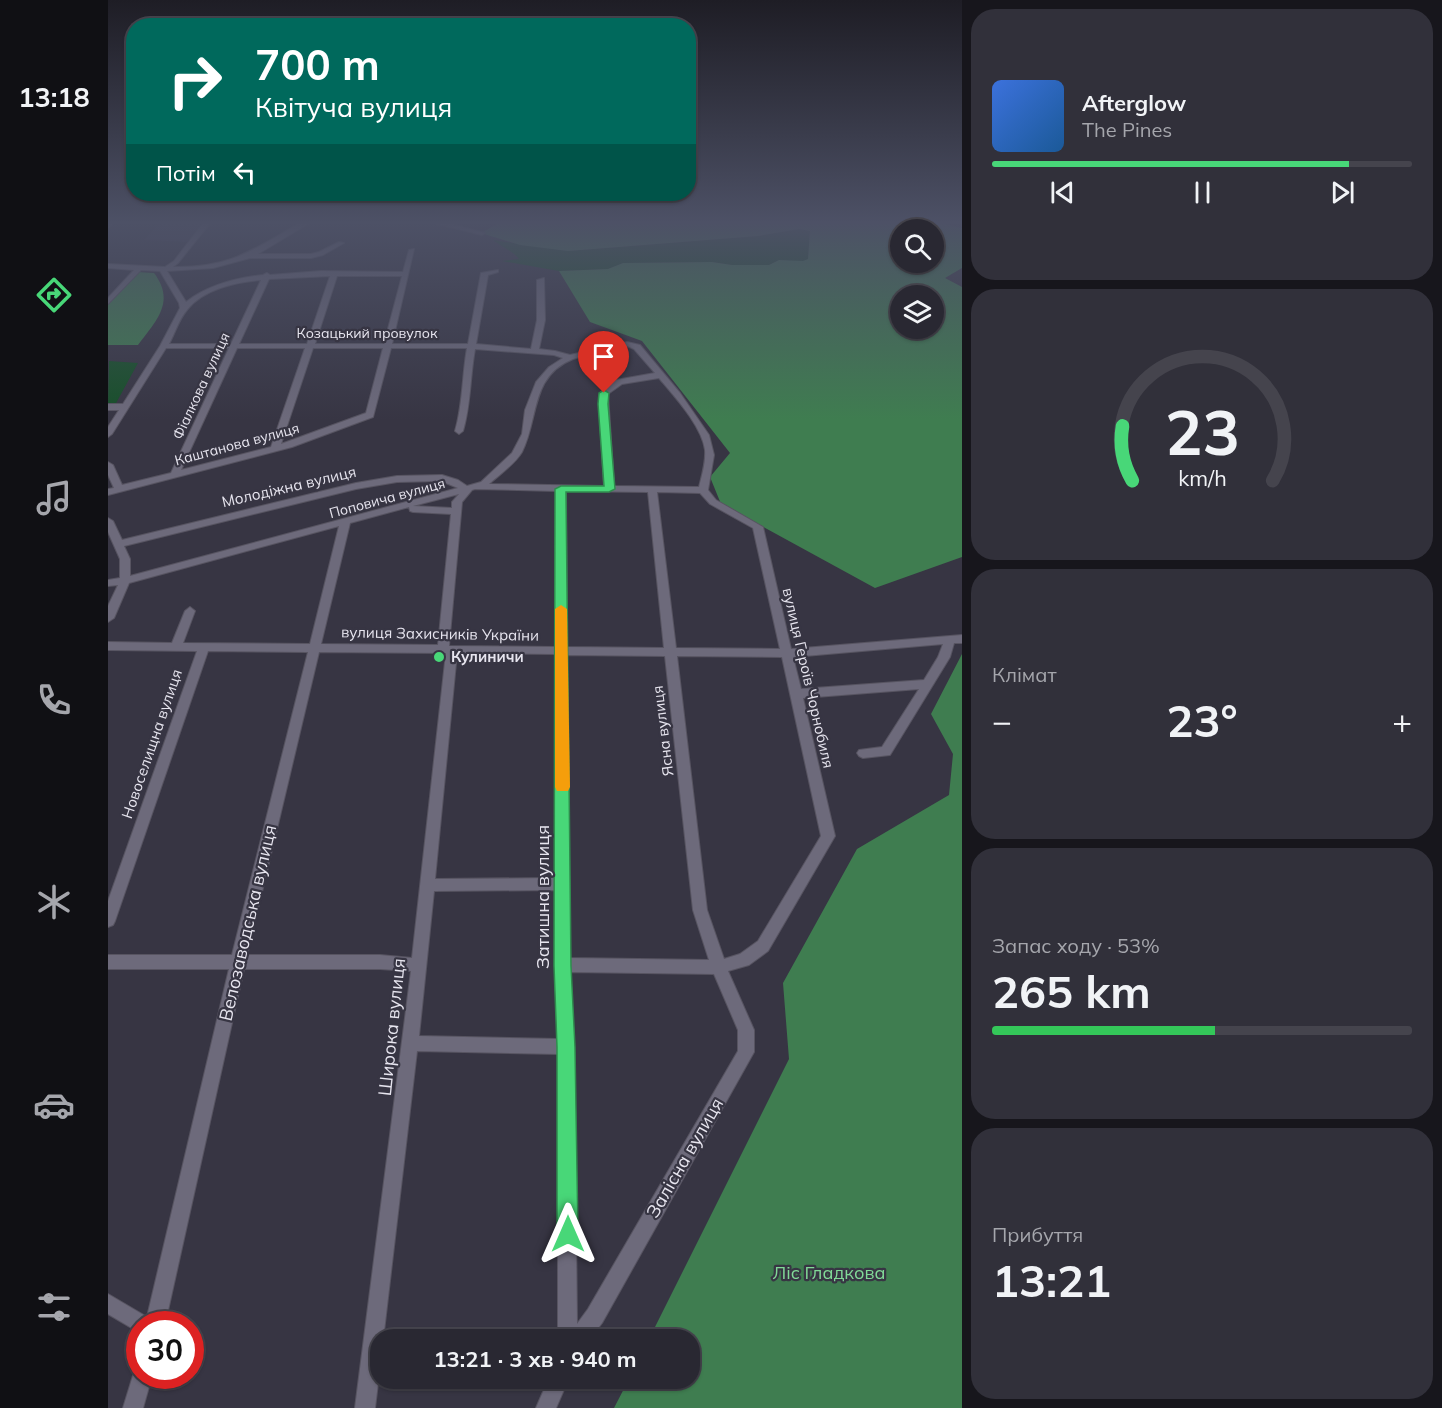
<!DOCTYPE html>
<html lang="uk">
<head>
<meta charset="utf-8">
<style>
  body { margin:0; font-family:Mulish,sans-serif; background:#31303a; color:#f1f3f6; height:100vh; display:flex; flex-direction:column; font-size:22px; white-space:nowrap }
  * { box-sizing:border-box; margin:0 }
  p { font-size:20px; color:#a5a6ac }
  .icon { flex:none; width:33px; height:33px; fill:none; stroke:currentColor; stroke-width:2; stroke-linecap:round; stroke-linejoin:round }
  .map { position:relative; flex:1; overflow:hidden }
  .details { display:flex; flex-direction:column; gap:9px; padding:9px; background:#17161c; width:480px }
  .details>* { flex:none }
  .top-card { position:absolute; left:18px; top:18px; width:570px; height:183px; border-radius:24px; box-shadow:0 2px 4px #0004,0 0 0 2px #45444d; background:#00695c; color:#fff; overflow:hidden }
  .fabs { position:absolute; left:782px; top:219px; display:grid; gap:12px }
  .fabs a { display:grid; place-items:center; width:54px; height:54px; border-radius:50%; background:#292832; box-shadow:0 2px 4px #0004,0 0 0 2px #45444d; font-size:30px }
  .speed { position:absolute; left:18px; top:1311px; display:flex; gap:12px; font-size:30px; font-weight:700; text-align:center }
  .speed>* { display:grid; place-content:center; width:78px; height:78px; border-radius:50%; background:#292832; box-shadow:0 2px 4px #0004,0 0 0 2px #45444d; line-height:1 }
  .speed .limit { border:9px solid #d22; background:#fff; color:#111 }
  .pin { position:absolute; display:grid; place-items:center; width:51px; height:51px; color:#fff; margin:-62px -26px; border-radius:50% 50% 50% 0; rotate:-45deg; box-shadow:0 0 6px #0007 }
  .pin .icon { rotate:45deg }
  .me { position:absolute; width:66px; margin:-33px; rotate:0deg; stroke-linejoin:round; filter:drop-shadow(0 0 4px #0008) }
  .turn { display:flex; align-items:center; gap:21px; height:126px; padding:0 30px; font-size:27px }
  .turn .icon { width:78px; height:78px; stroke-width:2.5 }
  .turn b { display:block; font-size:42px; line-height:51px }
  .then { display:flex; align-items:center; height:57px; padding:0 30px; background:#0003; gap:12px; font-size:22px }
  .big { font-size:45px; font-weight:700; line-height:1.1 }
  .details .card { flex:1; display:flex; flex-direction:column; justify-content:center; gap:9px; min-width:0; padding:0 21px; border-radius:24px; background:#31303a }
  .details .dial { align-items:center; gap:0 }
  .dial svg { height:156px; overflow:visible; fill:none; stroke:#45444d; stroke-width:7; stroke-linecap:round; text-anchor:middle }
  .dial text { fill:#f1f3f6; stroke:none }
  .song { display:flex; align-items:center; gap:18px }
  .cover { width:72px; height:72px; border-radius:9px; background:linear-gradient(135deg,hsl(220 70% 55%),hsl(210 70% 35%)) }
  .played { height:6px; border-radius:3px; background:linear-gradient(90deg,#48d778 85%,#45444d 85%) }
  .keys { display:flex; justify-content:space-around; direction:ltr }
  .heat { display:flex; justify-content:space-between; align-items:center; font-size:33px; direction:ltr }
  .charge { height:9px; border-radius:4px; background:linear-gradient(90deg,#34c759 53%,#45444d 0) }
  .trip { position:absolute; left:262px; top:1329px; width:330px; height:60px; border-radius:24px; background:#292832; box-shadow:0 2px 4px #0004,0 0 0 2px #45444d; font-weight:700; line-height:60px; text-align:center }
  main { display:flex; flex:1; min-height:0 }
  .dock { display:flex; flex-direction:column; width:108px; justify-content:space-around; align-items:center; background:#101014; color:#a5a6ac }
  .dock .icon { width:42px; height:42px }
  .dock .selected { color:#48d778 }
  .dock b { font-size:27px; color:#f1f3f6 }
  .map>svg:first-child { display:block }
</style>
</head>
<body>
<main>
<nav class="dock">
<b>13:18</b>
<svg class="icon selected" aria-label="directions" viewBox="0 0 24 24"><path d="M12 3l9 9-9 9-9-9zM9 14v-3h6M13 9l2 2-2 2"/></svg>
<svg class="icon" aria-label="music" viewBox="0 0 24 24"><path d="M9 18V5l10-2v13"/><circle cx="6" cy="18" r="3"/><circle cx="16" cy="16" r="3"/></svg>
<svg class="icon" aria-label="phone" viewBox="0 0 24 24"><path d="M5 4h4l2 5-3 2q2 4 5 5l2-3 5 2v4C11 20 4 13 5 4z"/></svg>
<svg class="icon" aria-label="climate" viewBox="0 0 24 24"><path d="M12 3v18M4 7l16 10M4 17L20 7"/></svg>
<svg class="icon" aria-label="car" viewBox="0 0 24 24"><path d="M5 17H2v-5l4-1 3-4h7l3 4 3 1v5h-3M9 17h6M6 11h13"/><circle cx="7" cy="17" r="2"/><circle cx="17" cy="17" r="2"/></svg>
<svg class="icon" aria-label="filters" viewBox="0 0 24 24"><path d="M4 7h16M4 17h16"/><circle cx="9" cy="7" r="2"/><circle cx="15" cy="17" r="2"/></svg>
</nav>
<div class="map">
<svg width="854" height="1408" viewBox="0 0 854 1408">
  <rect width="100%" height="100%" fill="#373543"/>
  <!-- built -->
  <path fill="#413d52" d="M53 222H96L81 242 36 240Z"/>
  <!-- green -->
  <path fill="#174f29" d="M691 229 702 231 700 259 695 262 671 260 661 265H624L604 262 515 263 500 269 451 271 394 261 411 259C404 250 395 248 385 240L460 251 650 236Z
    M1 361 30 363 7 405H0Z"/>
  <!-- forest -->
  <path fill="#3f7d50" fill-rule="evenodd" d="M393 222H829L854 228V268L837 278 854 287V557L767 588 613 504 602 477 622 453 534 341 482 322 451 271 500 269 515 263 604 262 624 265H661L671 260 695 261 700 259 702 231 691 229 650 236 460 251 412 245 373 233ZM792 230H825V262H792ZM792 296H825V328H792Z
    M29 272 46 273C68 302 48 321 30 345H0V304Z
    M854 654V1408H506L521 1379 582 1378V1340L541 1339 681 1059 675 983 749 849 841 795 845 754 823 714Z"/>
  <g fill="none" stroke-linecap="round" stroke-linejoin="round">
    <!-- minor casing -->
    <g stroke="#575461" stroke-width="2">
      <path id="minor" d="M0 222H6L0 228Z
        M96 222H103L70 263 65 267C124 268 145 249 194 222H203L150 254H203L211 252 231 242 236 243 215 255 203 258H142L105 268 59 271 78 302C100 285 128 278 155 275L159 273 162 275 213 271 295 272 301 250 306 249 284 344H360L373 273 390 270V272L380 275 368 344 423 349 429 320V280L436 278 437 320 431 349 447 351 462 355 519 342 532 345 572 393 601 435 606 455 600 490 608 500 655 527 683 649 854 635V643H846L842 657 782 755 755 758 751 756 749 753 751 750 774 747 811 689 695 698 727 836 660 951 641 965 620 971 646 1030V1052L494 1323 481 1340H455L450 1328V1054L309 1051 275 1340H273V1358L267 1408H247L303 971 272 969H136L57 1324H32V1333L0 1314V1294L39 1317 121 969H0V955H124L200 652 100 651 7 921 5 925 0 927V901L89 651 0 650V642L64 643 77 611 82 607 87 611 75 643 202 644 231 526 21 583 6 618 0 622V606L10 585 0 586V580L12 578V559L0 532V518L5 521 14 540 248 483 289 476 334 475 350 480 359 486 373 482 404 453 414 434 417 410 428 382 441 367 455 358 446 355 367 349C362 376 363 404 355 431L351 434 347 431C355 404 354 376 359 348H283L265 417 184 447 0 495V489L6 488 0 475V462L5 465 14 485 63 473 121 348H58L4 434 0 437V427L11 410H0V404H15L52 346 72 308 71 303 52 271 33 270 0 304V298L26 270 0 268V264L57 267 66 261ZM222 276 199 344H131L161 279ZM229 276H294L276 344H207ZM153 280 123 344H61C67 333 71 319 79 310 95 289 129 282 153 280ZM519 346 526 349 547 373 508 380 492 393 491 404 496 486 381 484C391 475 407 464 414 452 431 419 422 376 465 359 482 353 501 351 519 346ZM129 348H197L163 447 73 470ZM205 348H275L258 413 173 444ZM551 378C566 396 594 426 597 450 598 462 594 475 591 487L506 486 500 394 514 384ZM333 481 350 488 22 576V559L16 546 248 489 289 482ZM367 489 448 491V647L341 646 354 502 364 490ZM458 491 540 492 556 648 459 647ZM549 492 592 493 602 504 645 528 672 649 568 648ZM351 494 344 502V508L305 506ZM301 507 302 511 305 512 343 514 330 645 213 644 242 523ZM835 644 830 657 816 680 693 689 685 657ZM211 652 338 653 304 958 272 955H139ZM349 653 448 654 447 878 327 879ZM459 655 557 656 585 910 601 960 461 958ZM569 656 674 657 713 836 650 941 632 954 616 959 599 910ZM447 890V965L450 1039 311 1036 326 891ZM462 972 606 974 630 1030V1051L480 1309 469 1324 466 1047Z
        M322 222H336L377 233 374 235Z
        M32 1367V1376H44L35 1408H15L27 1369Z
        M441 1378H461L448 1408H428Z"/>
    </g>
    <!-- minor -->
    <use href="#minor" fill="#6d6a7b" fill-rule="evenodd"/>
  </g>
  <!-- sky -->
  <linearGradient id="sky" x2="0" y2="1"><stop stop-color="#1e1d25"/><stop offset="0.53" stop-color="#4d5166"/><stop offset="1" stop-color="#4d5166" stop-opacity="0"/></linearGradient>
  <rect width="854" height="420" fill="url(#sky)"/>
  <!-- route -->
  <path fill="#48d778" stroke="#2f8c4e" stroke-width="1.5" d="M496 390 501 393 500 404 507 489 501 492H458L463 966 467 1047 470 1234 467 1242 460 1245 452 1242 449 1234V1047L446 966 447 489 453 486H496L490 404 491 393Z"/>
  <!-- slow -->
  <path fill="#f59e0b" d="M453 605 459 609 462 787 460 791H449L447 787V609Z"/>
  <!-- markers -->
  <circle fill="#48d778" stroke="#373543" stroke-width="2" cx="331" cy="657" r="6"/>
  <g text-anchor="middle" stroke-width="4.5" stroke-linejoin="round" paint-order="stroke">
    <!-- far-street labels -->
    <g font-size="14" fill="#e7e5ef" stroke="#373543">
      <text x="259" y="338">Козацький провулок</text>
      <text transform="translate(93 386) rotate(-65)" y="5">Фіалкова вулиця</text>
      <text transform="translate(129 444) rotate(-15)" y="5">Каштанова вулиця</text>
      <text transform="translate(279 498) rotate(-15)" y="5">Поповича вулиця</text>
    </g>
    <!-- street labels -->
    <g font-size="15" fill="#e7e5ef" stroke="#373543">
      <text transform="translate(181 487) rotate(-13)" y="5">Молодіжна вулиця</text>
      <text transform="translate(332 634) rotate(1)" y="5">вулиця Захисників України</text>
      <text transform="translate(700 678) rotate(77)" y="5">вулиця Героїв Чорнобиля</text>
      <text transform="translate(555 731) rotate(-97)" y="5">Ясна вулиця</text>
      <text transform="translate(44 744) rotate(-71)" y="5">Новоселищна вулиця</text>
    </g>
    <!-- poi labels -->
    <g font-size="15" font-weight="bold" fill="#e7e5ef" stroke="#373543" text-anchor="start">
      <text x="343" y="662">Кулиничи</text>
    </g>
    <!-- near-street labels -->
    <g font-size="18" fill="#e7e5ef" stroke="#373543">
      <text transform="translate(435 897) rotate(-90)" y="6">Затишна вулиця</text>
      <text transform="translate(140 923) rotate(-77)" y="6">Велозаводська вулиця</text>
      <text transform="translate(284 1027) rotate(-84)" y="6">Широка вулиця</text>
      <text transform="translate(577 1158) rotate(-60)" y="6">Залісна вулиця</text>
    </g>
    <!-- near-park labels -->
    <g font-size="18" fill="#81d997" stroke="#373543">
      <text x="721" y="1279">Ліс Гладкова</text>
    </g>
  </g>
</svg>
<div class="fabs">
<a><svg class="icon" aria-label="search" viewBox="0 0 24 24"><circle cx="10" cy="10" r="6"/><path d="M15 15l6 6"/></svg></a>
<a><svg class="icon" aria-label="layers" viewBox="0 0 24 24"><path d="M12 4l9 5-9 5-9-5zM3 14l9 5 9-5"/></svg></a>
</div>
<div class="speed"><div class="limit">30</div></div>
<div class="pin" style="left:496px;top:393px;background:#d93025"><svg class="icon" aria-label="arrive" viewBox="0 0 24 24"><path d="M6 21V4h12l-3 4 3 4H6"/></svg></div>
<svg class="me" style="left:460px;top:1234px" viewBox="-20 -20 40 40"><path d="M0-17L14 15 0 8-14 15z" fill="#48d778" stroke="#fff" stroke-width="4"/></svg>
<div class="trip">13:21 · 3 хв · 940 m</div>
<div class="top-card">
<div class="turn"><svg class="icon" aria-label="right" viewBox="0 0 24 24"><path d="M7 20v-9h11M14 6l5 5-5 5"/></svg><div><b>700 m</b>Квітуча вулиця</div></div>
<div class="then">Потім<svg class="icon" aria-label="left" viewBox="0 0 24 24"><path d="M17 20v-9H6M10 6l-5 5 5 5"/></svg></div>
</div>
</div>
<section class="details">
<div class="card">
<div class="song"><i class="cover"></i><div><b>Afterglow</b><p>The Pines</p></div></div>
<div class="played"></div>
<div class="keys"><svg class="icon" aria-label="previous" viewBox="0 0 24 24"><path d="M18 5L8 12l10 7zM5 5v14"/></svg><svg class="icon" aria-label="pause" viewBox="0 0 24 24"><path d="M8 5v14M16 5v14"/></svg><svg class="icon" aria-label="next" viewBox="0 0 24 24"><path d="M6 5l10 7-10 7zM19 5v14"/></svg></div>
</div>
<div class="card dial"><svg viewBox="0 0 100 80">
<path d="M14 69A42 42 0 1 1 86 69"/>
<path d="M14 69A42 42 0 0 1 9 41" stroke="#48d778"/>
<text x="50" y="56" font-size="32" font-weight="700">23</text>
<text x="50" y="72" font-size="11">km/h</text>
</svg></div>
<div class="card"><p>Клімат</p>
<div class="heat"><a>−</a><b class="big">23°</b><a>+</a></div>
</div>
<div class="card"><p>Запас ходу · 53%</p><b class="big">265 km</b><div class="charge"></div></div>
<div class="card"><p>Прибуття</p><b class="big">13:21</b></div>
</section>
</main>
</body>
</html>
